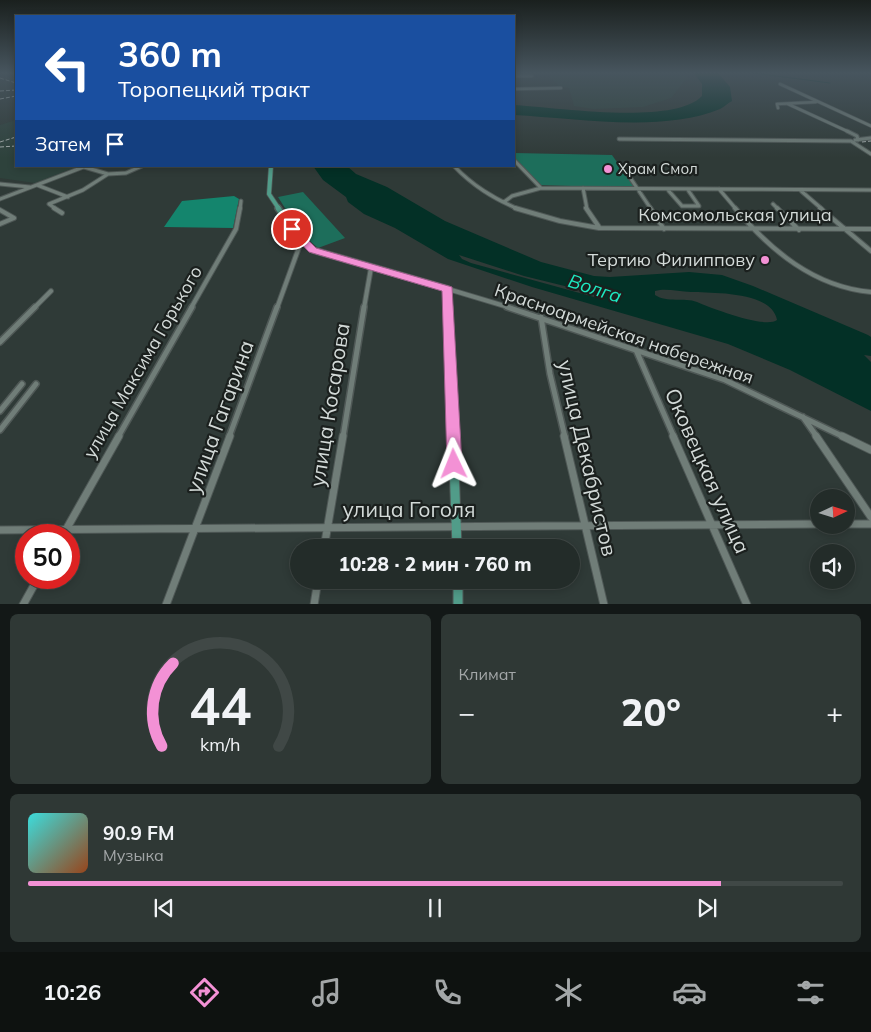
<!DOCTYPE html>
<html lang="ru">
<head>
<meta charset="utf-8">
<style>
  body { margin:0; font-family:Mulish,sans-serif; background:#2f3835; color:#f1f3f6; height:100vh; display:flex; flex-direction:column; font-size:19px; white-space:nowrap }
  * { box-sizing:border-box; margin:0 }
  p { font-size:16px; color:#a3a7a8 }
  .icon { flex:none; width:28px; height:28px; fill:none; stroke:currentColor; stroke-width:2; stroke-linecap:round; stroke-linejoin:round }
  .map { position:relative; height:604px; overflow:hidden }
  .sheet { display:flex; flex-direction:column; gap:10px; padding:10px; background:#131817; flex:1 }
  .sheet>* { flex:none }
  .top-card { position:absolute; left:15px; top:15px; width:500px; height:152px; border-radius:0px; box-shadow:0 2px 8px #0003,0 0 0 1px #404846; background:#1a4fa0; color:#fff; overflow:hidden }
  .needle { width:32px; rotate:86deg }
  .tools { position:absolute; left:810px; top:489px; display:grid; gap:10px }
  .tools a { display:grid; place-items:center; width:45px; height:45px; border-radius:50%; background:#232c29; box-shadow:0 2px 8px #0003,0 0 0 1px #404846; font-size:25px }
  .speed { position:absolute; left:15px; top:524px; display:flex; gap:10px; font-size:25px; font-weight:700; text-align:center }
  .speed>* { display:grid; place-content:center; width:65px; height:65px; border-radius:50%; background:#232c29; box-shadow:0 2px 8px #0003,0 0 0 1px #404846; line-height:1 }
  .speed .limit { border:8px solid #d22; background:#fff; color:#111 }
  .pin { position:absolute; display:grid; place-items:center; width:42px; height:42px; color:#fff; margin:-21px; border:2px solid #fff; border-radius:50%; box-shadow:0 1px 5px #0007 }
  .me { position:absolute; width:55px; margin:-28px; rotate:358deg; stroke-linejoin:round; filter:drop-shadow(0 0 4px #0008) }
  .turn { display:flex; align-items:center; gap:18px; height:105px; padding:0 20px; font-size:22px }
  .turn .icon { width:65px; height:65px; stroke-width:2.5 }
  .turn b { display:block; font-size:35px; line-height:42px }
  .then { display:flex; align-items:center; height:48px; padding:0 20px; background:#0003; gap:10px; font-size:19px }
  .big { font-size:38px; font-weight:800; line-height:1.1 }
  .sheet .card { flex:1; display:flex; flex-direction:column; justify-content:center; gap:8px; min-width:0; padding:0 18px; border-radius:8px; background:#2f3835 }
  .sheet .dial { align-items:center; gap:0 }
  .dial svg { height:130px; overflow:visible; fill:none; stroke:#404846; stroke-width:7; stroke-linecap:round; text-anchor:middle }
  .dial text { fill:#f1f3f6; stroke:none }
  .song { display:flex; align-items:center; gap:15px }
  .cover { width:60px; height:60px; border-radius:8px; background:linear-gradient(135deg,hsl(180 70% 55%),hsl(20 70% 35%)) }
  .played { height:5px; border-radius:2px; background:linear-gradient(90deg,#f391d5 85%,#404846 85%) }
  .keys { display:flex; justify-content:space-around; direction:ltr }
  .heat { display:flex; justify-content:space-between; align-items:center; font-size:28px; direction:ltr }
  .sheet .tiles { flex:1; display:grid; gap:10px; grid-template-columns:1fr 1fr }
  .card:last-child { grid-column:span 2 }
  .trip { position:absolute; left:290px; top:539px; width:290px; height:50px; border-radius:25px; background:#232c29; box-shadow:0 2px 8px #0003,0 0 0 1px #404846; font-weight:800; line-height:50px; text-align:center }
  .menu { display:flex; height:80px; justify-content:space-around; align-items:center; background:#0e1210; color:#a3a7a8 }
  .menu .icon { width:35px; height:35px }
  .menu .current { color:#f391d5 }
  .menu b { font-size:22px; color:#f1f3f6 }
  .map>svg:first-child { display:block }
</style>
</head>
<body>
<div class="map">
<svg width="871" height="605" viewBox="0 0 871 605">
  <rect width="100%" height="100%" fill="#2f3a37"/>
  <!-- built -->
  <path fill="#2e423c" d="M520 73H684L687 78 671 98 643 107 594 109 574 106 569 88 560 87 548 75H521Z
    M16 120V166H79L35 183 0 178V125Z"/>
  <!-- green -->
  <path fill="#1d6e5b" d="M514 153 612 155 635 188 539 185 514 158Z
    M303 192 345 238 318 248 300 232 278 197Z"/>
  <!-- forest -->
  <path fill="#14856d" d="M234 196 239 199 233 228 164 227 182 201Z"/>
  <!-- water -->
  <path fill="#033026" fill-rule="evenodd" d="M694 73H718L730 87 732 101C728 103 724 107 720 109 662 133 575 118 514 115V105C554 107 674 126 702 96V84Z
    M313 166H347L356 174 387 187 445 221 541 262 594 276 610 277 689 272 722 275 753 286 868 335 871 337V356L864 355 871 362V411L790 370 728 344 532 287 448 259 395 228 364 214 348 202 346 197 323 180ZM459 255 524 276 589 292 605 300 471 263 462 259ZM660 290C670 289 681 292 691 292 712 293 772 291 777 320 765 329 711 308 697 302 684 297 667 303 655 295V291Z"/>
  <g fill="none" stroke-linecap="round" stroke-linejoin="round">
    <!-- stream -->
    <path stroke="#033026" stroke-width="1" d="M753 73 830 83"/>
    <!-- minor-far4 casing -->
    <g stroke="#4f5856" stroke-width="4">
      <path id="minor-far4" d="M514 76H532
        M780 84 871 126
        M514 89 561 88
        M788 104 849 132
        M778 108 777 104 816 102"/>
    </g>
    <!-- minor-far3 casing -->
    <g stroke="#4f5856" stroke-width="5">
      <path id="minor-far3" d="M847 131 857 136 858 140
        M619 139 851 141 871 154
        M855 140 871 138
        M514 160 541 188
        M454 166C473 186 493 198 518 209
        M84 167 108 174
        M625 170 651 209
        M0 184 30 187
        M37 185 68 197
        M583 188 587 209
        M719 189 736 209
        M668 190 682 206H699L688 190
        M800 190 822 209
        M0 199 86 166
        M504 202 512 196 541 188 871 190
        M773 204 778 209
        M56 209 49 204 83 190 108 174 126 173 142 166
        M240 209 241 201"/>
    </g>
    <!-- minor-far2 casing -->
    <g stroke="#4f5856" stroke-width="6">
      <path id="minor-far2" d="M54 208 62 213
        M515 208 560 221 599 228 871 229
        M586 208 599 227
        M650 208 664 229
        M735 208C770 250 814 287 871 292
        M777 208 799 230
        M820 208 871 251
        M0 210 14 218
        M0 224 14 218
        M448 289 511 308
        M34 308 51 291
        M191 308 236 229 240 208
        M277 308 302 239
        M364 308 371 268"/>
    </g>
    <!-- minor-far1 casing -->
    <g stroke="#4f5856" stroke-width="8">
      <path id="minor-far1" d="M507 307 725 380 844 437
        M541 317 550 374 565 437
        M0 342 35 307
        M636 350 674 437
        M0 411 22 384
        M803 417 817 437
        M0 430 36 384
        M118 437 192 307
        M229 437 277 307
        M343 437 364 307"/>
    </g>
    <!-- minor casing -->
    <g stroke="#4f5856" stroke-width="9">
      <path id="minor" d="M564 436 604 605
        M673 436 747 605
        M816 436 871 517
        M842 436 871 450
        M846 524H871
        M0 530 819 524
        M63 535 119 436
        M324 548 343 436
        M23 605 38 578
        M166 605 230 436
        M314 605 318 580"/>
    </g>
    <!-- major-far3 casing -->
    <g stroke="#4f5856" stroke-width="5.5">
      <path id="major-far3" d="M271 166 269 194 279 209"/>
    </g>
    <!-- major-far2 casing -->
    <g stroke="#4f5856" stroke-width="8">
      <path id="major-far2" d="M278 208 292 229 313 250 448 289 449 308"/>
    </g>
    <!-- major-far1 casing -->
    <g stroke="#4f5856" stroke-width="9">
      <path id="major-far1" d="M449 307 453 437"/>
    </g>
    <!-- major casing -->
    <g stroke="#4f5856" stroke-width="11">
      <path id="major" d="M453 436 457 548
        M458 580V605"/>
    </g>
    <!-- minor-far4 -->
    <use href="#minor-far4" stroke="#707d78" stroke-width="2.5"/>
    <!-- minor-far3 -->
    <use href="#minor-far3" stroke="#707d78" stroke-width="3"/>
    <!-- minor-far2 -->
    <use href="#minor-far2" stroke="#707d78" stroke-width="4"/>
    <!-- minor-far1 -->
    <use href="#minor-far1" stroke="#707d78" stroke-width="5"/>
    <!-- minor -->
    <use href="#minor" stroke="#707d78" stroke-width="7"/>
    <!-- major-far3 -->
    <use href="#major-far3" stroke="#519c89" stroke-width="4"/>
    <!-- major-far2 -->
    <use href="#major-far2" stroke="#519c89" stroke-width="5"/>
    <!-- major-far1 -->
    <use href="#major-far1" stroke="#519c89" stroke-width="6"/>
    <!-- major -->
    <use href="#major" stroke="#519c89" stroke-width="9"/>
    <!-- rail -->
    <path stroke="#a7afad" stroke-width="1" stroke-dasharray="4 2" stroke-linecap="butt" d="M0 78 16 83
      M0 91 16 90
      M0 99 16 96
      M0 142 16 137
      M862 142 871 141
      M0 147 16 146"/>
  </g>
  <!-- sky -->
  <linearGradient id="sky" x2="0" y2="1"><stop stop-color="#1a201e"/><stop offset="0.46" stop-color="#47555e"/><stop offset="1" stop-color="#47555e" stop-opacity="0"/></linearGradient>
  <rect width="871" height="158" fill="url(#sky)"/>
  <!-- route -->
  <path fill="#f391d5" stroke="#9e5e8a" d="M292 226 295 227 316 248 452 287 462 464 460 469 454 471 449 469 447 464 442 291 309 252 287 229Z"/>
  <!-- markers -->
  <g fill="#f391d5" stroke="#1b201e" stroke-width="2">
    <circle cx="608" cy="169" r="5"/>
    <circle cx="765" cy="260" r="5"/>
  </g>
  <g text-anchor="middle" stroke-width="4.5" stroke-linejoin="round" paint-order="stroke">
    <!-- far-poi labels -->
    <g font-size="15" fill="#d3dad8" stroke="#1b201e" text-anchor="start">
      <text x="618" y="174">Храм Смол</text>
    </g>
    <!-- street labels -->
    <g font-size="18" fill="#d3dad8" stroke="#1b201e">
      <text x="735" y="221">Комсомольская улица</text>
      <text transform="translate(624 334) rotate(19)" y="6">Красноармейская набережная</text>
      <text transform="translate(143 362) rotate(-60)" y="6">улица Максима Горького</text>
    </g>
    <!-- poi labels -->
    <g font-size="18" fill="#d3dad8" stroke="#1b201e" text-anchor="end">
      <text x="755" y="266">Тертию Филиппову</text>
    </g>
    <!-- water labels -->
    <g font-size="19" font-style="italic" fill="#1de9c1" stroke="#1b201e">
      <text transform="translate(595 288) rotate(18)" y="7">Волга</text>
    </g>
    <!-- near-street labels -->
    <g font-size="21" fill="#d3dad8" stroke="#1b201e">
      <text transform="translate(330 405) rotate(-81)" y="7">улица Косарова</text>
      <text transform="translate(220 417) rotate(-70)" y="7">улица Гагарина</text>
      <text transform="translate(587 458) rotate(77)" y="7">улица Декабристов</text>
      <text transform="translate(707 471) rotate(66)" y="7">Оковецкая улица</text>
      <text x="409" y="517">улица Гоголя</text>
    </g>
  </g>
</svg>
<div class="tools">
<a><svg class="needle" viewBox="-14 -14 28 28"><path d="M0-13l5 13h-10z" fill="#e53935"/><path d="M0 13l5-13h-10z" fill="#a3a7a8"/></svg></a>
<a><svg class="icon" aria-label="sound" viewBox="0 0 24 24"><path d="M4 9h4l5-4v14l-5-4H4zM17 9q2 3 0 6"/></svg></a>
</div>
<div class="speed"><div class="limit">50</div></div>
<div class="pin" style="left:292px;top:229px;background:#d93025"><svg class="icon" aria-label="arrive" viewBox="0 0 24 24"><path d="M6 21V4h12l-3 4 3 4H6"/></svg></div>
<svg class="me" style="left:454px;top:464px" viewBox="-20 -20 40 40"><path d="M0-17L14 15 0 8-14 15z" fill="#f391d5" stroke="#fff" stroke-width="4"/></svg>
<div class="trip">10:28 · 2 мин · 760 m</div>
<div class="top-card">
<div class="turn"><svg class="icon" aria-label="left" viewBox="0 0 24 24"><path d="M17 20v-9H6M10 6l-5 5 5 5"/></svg><div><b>360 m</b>Торопецкий тракт</div></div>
<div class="then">Затем<svg class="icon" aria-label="arrive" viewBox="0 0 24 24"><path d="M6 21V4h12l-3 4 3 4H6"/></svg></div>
</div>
</div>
<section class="sheet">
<div class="tiles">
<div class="card dial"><svg viewBox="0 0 100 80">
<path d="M14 69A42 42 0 1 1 86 69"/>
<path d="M14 69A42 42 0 0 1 21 18" stroke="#f391d5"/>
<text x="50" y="56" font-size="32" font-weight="700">44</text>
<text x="50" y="72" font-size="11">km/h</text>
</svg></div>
<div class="card"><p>Климат</p>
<div class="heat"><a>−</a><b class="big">20°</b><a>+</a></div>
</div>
<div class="card">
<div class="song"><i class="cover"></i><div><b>90.9 FM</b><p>Музыка</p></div></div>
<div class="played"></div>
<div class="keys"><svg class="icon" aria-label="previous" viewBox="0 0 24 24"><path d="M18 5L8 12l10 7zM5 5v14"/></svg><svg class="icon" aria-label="pause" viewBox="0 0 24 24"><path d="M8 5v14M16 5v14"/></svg><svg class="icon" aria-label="next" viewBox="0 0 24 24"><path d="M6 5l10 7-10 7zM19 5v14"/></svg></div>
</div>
</div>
</section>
<nav class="menu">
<b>10:26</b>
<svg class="icon current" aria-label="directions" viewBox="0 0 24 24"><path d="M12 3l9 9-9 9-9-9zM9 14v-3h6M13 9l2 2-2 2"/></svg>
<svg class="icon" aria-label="music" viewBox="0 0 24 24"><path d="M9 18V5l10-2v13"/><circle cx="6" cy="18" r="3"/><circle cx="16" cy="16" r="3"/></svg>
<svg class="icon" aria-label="phone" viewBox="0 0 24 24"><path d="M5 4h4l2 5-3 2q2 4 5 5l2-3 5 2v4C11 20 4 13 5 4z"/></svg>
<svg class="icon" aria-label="climate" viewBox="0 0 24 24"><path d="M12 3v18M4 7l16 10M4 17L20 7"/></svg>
<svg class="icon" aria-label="car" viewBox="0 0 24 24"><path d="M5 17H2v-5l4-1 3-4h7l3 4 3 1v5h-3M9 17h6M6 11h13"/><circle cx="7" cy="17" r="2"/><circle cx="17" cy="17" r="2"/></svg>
<svg class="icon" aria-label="filters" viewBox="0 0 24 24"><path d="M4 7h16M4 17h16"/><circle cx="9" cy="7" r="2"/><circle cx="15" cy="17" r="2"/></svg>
</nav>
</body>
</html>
